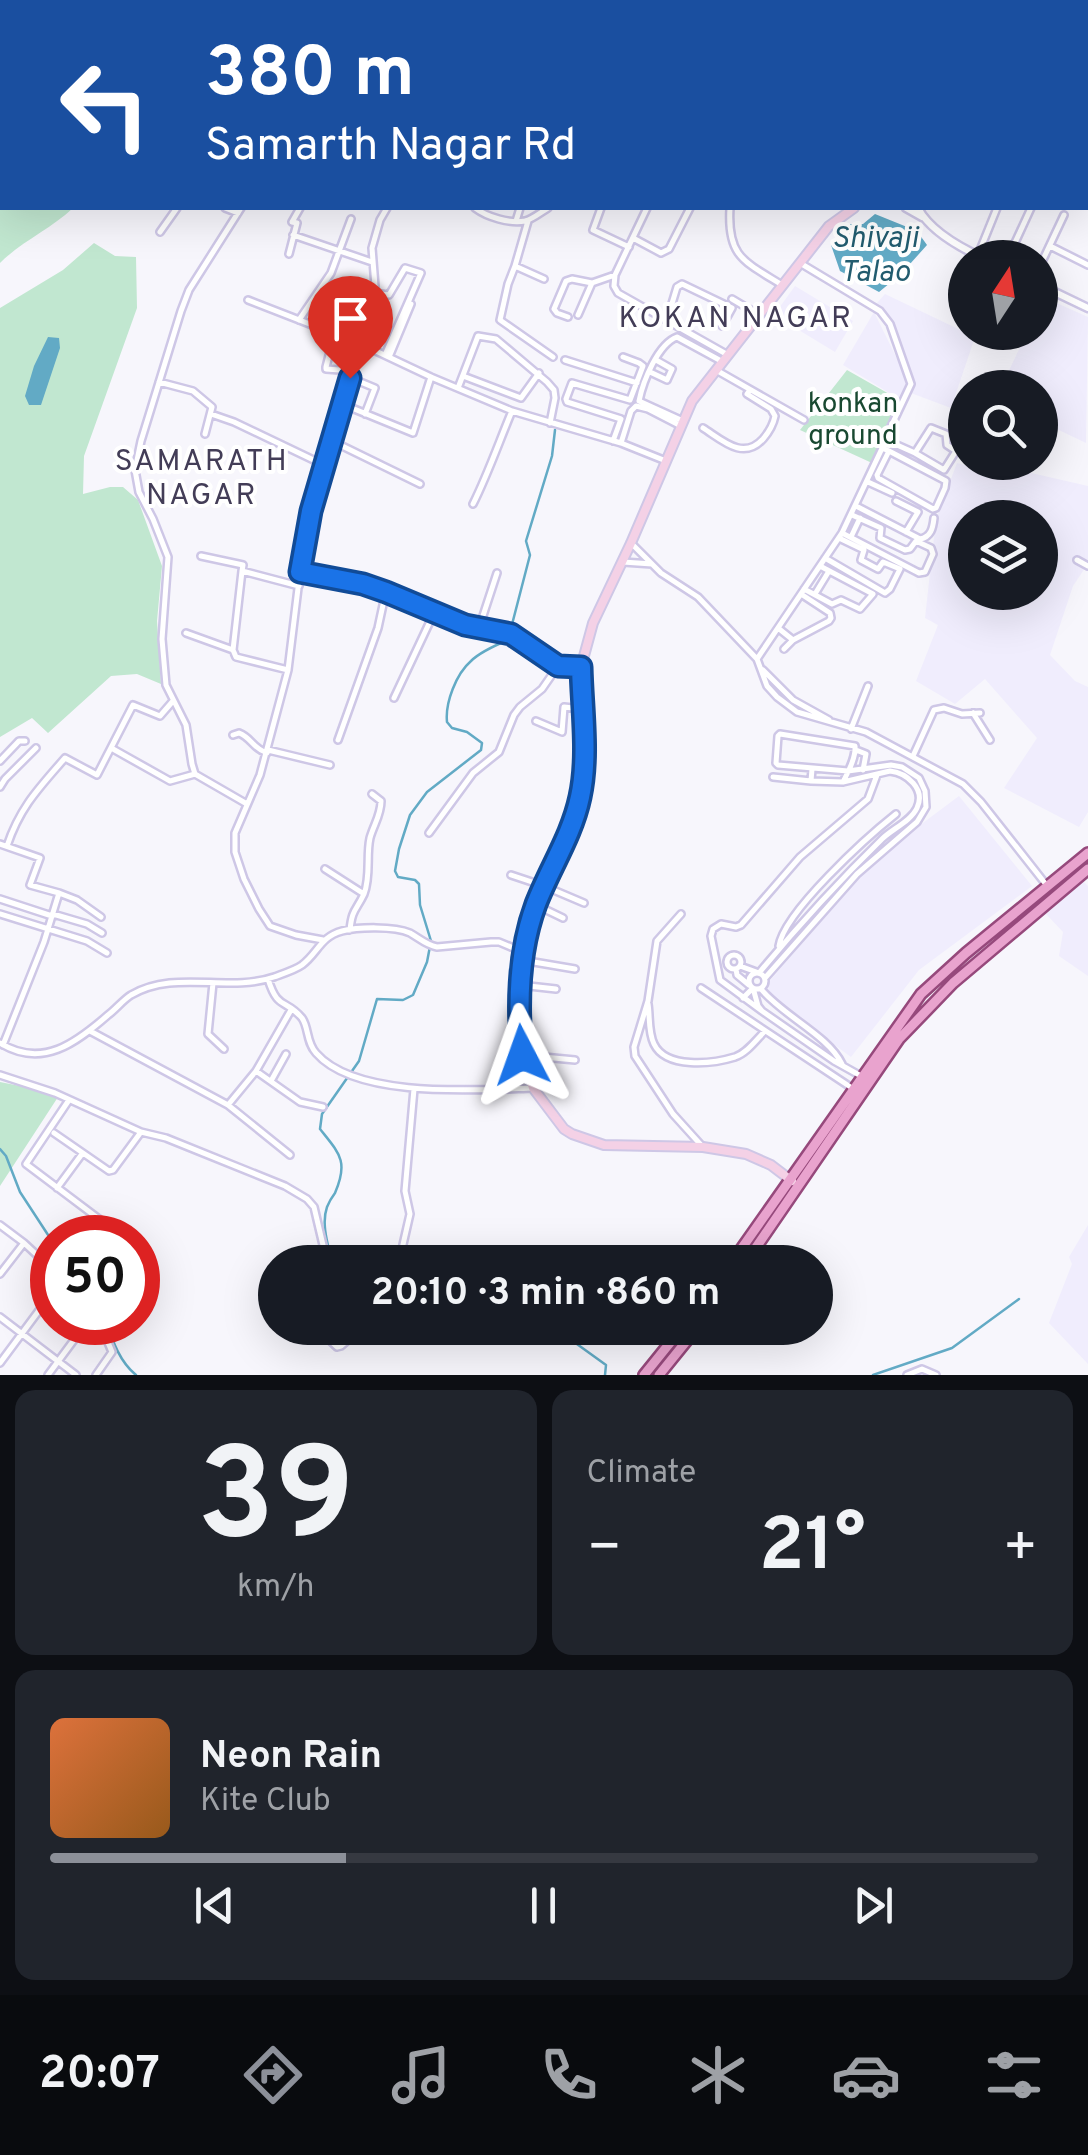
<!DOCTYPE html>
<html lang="en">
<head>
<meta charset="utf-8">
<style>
  body { margin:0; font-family:Overpass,sans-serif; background:#20242c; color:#f1f3f6; height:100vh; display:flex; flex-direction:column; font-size:38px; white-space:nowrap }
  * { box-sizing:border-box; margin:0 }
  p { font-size:32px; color:#9ea1a6 }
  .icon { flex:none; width:55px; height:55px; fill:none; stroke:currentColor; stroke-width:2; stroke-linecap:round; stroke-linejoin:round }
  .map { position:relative; height:1375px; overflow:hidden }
  .details { display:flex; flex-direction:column; gap:15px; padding:15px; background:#0d0f14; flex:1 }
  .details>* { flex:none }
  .banner { position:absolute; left:0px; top:0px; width:1090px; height:210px; box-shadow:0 10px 40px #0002; background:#1a4fa0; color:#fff; overflow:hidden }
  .needle { width:65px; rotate:12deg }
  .buttons { position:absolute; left:948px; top:240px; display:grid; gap:20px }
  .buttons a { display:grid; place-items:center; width:110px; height:110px; border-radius:50%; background:#171b24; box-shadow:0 10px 40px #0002; font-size:50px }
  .speed { position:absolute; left:30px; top:1215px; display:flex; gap:20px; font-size:50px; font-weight:700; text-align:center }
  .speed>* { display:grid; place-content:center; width:130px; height:130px; border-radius:50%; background:#171b24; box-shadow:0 10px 40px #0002; line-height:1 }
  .speed .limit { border:15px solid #d22; background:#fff; color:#111 }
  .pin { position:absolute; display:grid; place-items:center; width:85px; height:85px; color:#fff; margin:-102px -42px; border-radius:50% 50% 50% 0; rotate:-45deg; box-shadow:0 0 10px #0007 }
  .pin .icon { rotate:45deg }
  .me { position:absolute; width:110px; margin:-55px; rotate:356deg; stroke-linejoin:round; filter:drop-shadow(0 0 8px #0008) }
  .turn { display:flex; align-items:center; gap:35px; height:210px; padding:0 40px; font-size:45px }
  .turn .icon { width:130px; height:130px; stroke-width:2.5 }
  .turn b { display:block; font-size:70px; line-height:85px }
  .big { font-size:75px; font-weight:700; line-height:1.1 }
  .details .widget { flex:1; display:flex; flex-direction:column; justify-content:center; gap:15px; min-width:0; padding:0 35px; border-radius:20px; background:#20242c }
  .details .dial { align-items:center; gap:0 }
  .dial b { font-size:130px; line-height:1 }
  .song { display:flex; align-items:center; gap:30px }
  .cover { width:120px; height:120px; border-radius:15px; background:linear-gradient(135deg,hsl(20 70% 55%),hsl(30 70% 35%)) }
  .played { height:10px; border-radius:5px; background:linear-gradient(90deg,#8c9099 30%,#363941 30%) }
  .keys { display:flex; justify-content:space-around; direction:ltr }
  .heat { display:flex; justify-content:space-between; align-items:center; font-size:55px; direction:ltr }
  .details .tiles { flex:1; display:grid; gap:15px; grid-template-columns:1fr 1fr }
  .widget:last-child { grid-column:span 2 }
  .trip { position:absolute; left:258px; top:1245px; width:575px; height:100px; border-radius:50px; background:#171b24; box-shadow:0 10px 40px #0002; font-weight:700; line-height:100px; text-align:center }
  .dock { display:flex; height:160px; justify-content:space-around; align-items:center; background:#090b0e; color:#9ea1a6 }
  .dock .icon { width:70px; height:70px }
  .dock .current { color:#8c9099 }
  .dock b { font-size:45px; color:#f1f3f6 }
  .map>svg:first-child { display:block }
</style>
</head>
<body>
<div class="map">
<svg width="1088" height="1375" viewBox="0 0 1088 1375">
  <rect width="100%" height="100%" fill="#f7f6fc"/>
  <!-- built -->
  <path fill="#f0edfd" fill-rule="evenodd" d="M795 286 853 321 835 352 774 315Z
    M885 294 975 337 951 408 911 393 913 384 903 349 892 325 877 303Z
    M1043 297 1088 317 1086 443 1040 421V388L1001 387 1027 333 1040 332V303Z
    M874 312 909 383 901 400 843 365Z
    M957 463 996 474 1005 467 1088 486V570L1085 568 1073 586 1050 655 1075 681 1088 687V812L1079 827 1004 788 1037 738 985 679 955 704 916 681 938 625 925 618 936 519ZM965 518H1040V592H965Z
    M959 796 1032 886 919 970 851 1057 769 997 768 983 868 864Z
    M1083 881 1088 886V976L1059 956 1063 932 1046 914Z
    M1088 1225V1364L1049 1323 1072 1264 1069 1257Z"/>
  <!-- green -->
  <path fill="#c1e7d0" d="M2 102V208H73C51 229 22 241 0 263V106Z
    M94 243 115 256 136 257 137 308 84 456 83 494 110 487H123L138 500 162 566 157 621 161 684 137 674 111 676 48 733 32 718 0 737V308L63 270Z
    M847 370 898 399 872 463 800 430Z
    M0 1082 60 1094 0 1186Z"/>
  <!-- water -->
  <path fill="#62aac5" d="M875 214 917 231 927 245 901 274 879 292 840 271 831 245 850 224H863Z
    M48 337 59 338 60 348 41 405H29L25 396 34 366Z"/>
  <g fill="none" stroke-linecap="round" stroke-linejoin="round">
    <!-- stream -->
    <path stroke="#62aac5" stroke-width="2.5" d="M0 1149 6 1156 20 1192 52 1241
      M332 1262C328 1245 321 1224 327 1207 329 1202 332 1197 335 1193 349 1161 339 1153 320 1129L322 1114 359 1061 377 999 403 1000 413 995 427 962 431 941 420 905 419 884 415 880 398 877 395 871 399 849 410 815 427 792 481 750 482 743 467 732 452 728 447 722C445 703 456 674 471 661 480 652 496 645 508 640L530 555 526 541 552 456 555 430
      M106 1322C113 1342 120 1362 136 1375
      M387 1328C408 1338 432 1342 451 1328
      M547 1328 563 1334 606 1365 605 1375
      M873 1375 952 1348 1019 1299"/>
    <!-- minor casing -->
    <g stroke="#cec7e6" stroke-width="10">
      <path id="minor" d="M329 0 340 2
        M401 0 404 2
        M545 0 556 2
        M943 0 949 2
        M969 0 973 2
        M311 2V0
        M388 2 390 0
        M529 2H530
        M611 2 612 0
        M656 2 658 0
        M692 2 694 0
        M961 2 963 0
        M1010 2 1012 0
        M1088 10V9
        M1088 126V127
        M1088 184V185
        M1088 194V195
        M225 208 238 213
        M241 208 189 290 181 311 141 441 135 470 139 492 153 519 168 557 162 639 166 685 186 725 192 764 195 774 247 804
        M475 208C487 217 510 224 525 221 533 219 541 212 548 208
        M601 208 593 230 629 247
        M647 208 615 275 614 286 618 293 728 355
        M730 208C727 256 743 261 782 285
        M516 221 520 208
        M528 221 515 266 544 279
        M160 232 177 208
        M293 235 372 262
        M633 238 661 253 669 249 690 208
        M1050 246 1088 265
        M289 254 297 223 292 222 300 208
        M978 255 997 208
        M1008 258 1031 208
        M800 263 880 311 890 324 911 384 887 435
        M515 266 508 284 500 320 553 357
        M1040 266 1064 215
        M373 293 389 295 405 268 421 273 385 355
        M732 299 759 315
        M248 300 361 344 431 377 512 411 621 443 666 461
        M578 315 592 283 615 275
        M568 317 557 313 554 309 566 281 572 279 592 283
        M299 320 331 273 351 219
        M667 320 677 287 682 284 732 308 722 326
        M370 349 382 315
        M389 357 411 304
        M565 360 637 383
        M716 370 804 420
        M353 371 326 369V367L333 340 357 346
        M650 372 667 380 672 369 656 360
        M463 376 521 398 539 373
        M351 378 375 388 365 414
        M159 382 193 391 212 407 205 434
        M458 388 478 336 496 339 547 382 554 390 555 398 550 423
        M342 404 413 433 431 377
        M211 414 234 422 324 465
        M683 421 639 401C643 381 658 344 677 337L723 362
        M703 428C722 440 743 461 763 439 769 432 773 426 775 416L771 409 747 394 750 390
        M931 428 946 434 947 445 956 451 944 470 915 453Z
        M332 441 420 484
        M613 441 621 419 567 402 566 399 572 383 630 400 643 366 639 363 623 357
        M621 443 631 411 636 406 648 409 681 426
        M882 448 889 451 946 481 945 488 936 508 933 509 878 478 877 475 889 451
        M868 482 892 493
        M896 501 918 512 906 532
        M473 504C488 474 499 442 512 411
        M856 506 920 539C931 537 933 528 934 518
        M842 533 919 573 925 572 933 554 931 548 916 541 910 549 905 550 880 538 881 528 852 515
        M851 537 860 518
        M631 543 661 573 698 597 757 659 767 686 777 697 797 712 866 732 963 784 981 802 1048 887
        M201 556 243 565 242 571 299 586
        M825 558 885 593 890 589 900 569 883 562 878 569 861 560 864 550 839 538
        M1077 560 1088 566
        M623 562 652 564
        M242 571 233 650 236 657 288 670
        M300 572 363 584 386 591 465 625 511 634 558 666 581 667
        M804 589 832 604 841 600 860 609 873 594 820 566
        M815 594 829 571
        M479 628 497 573
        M778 628 793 640
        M186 633 233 650
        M784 649 793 640 829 621 831 618 830 613 801 594
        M757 659 842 533 885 442 888 441 915 453
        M763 670 793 700 829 720
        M394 698 434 613
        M973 713 990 740
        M536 721 562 732 564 707 582 709
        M851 729 868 686
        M233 735 239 733C252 738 252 748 267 753
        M338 740 378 628 386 591
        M113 749 170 781 195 774
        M268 750 330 765
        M856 750 866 754 863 770
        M913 756 934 710 944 708 962 714 980 713
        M0 761 19 741H25
        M773 777 811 781
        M0 787 5 779 36 748
        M429 833 473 773 499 752 514 715 520 707 542 689 558 666
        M0 844 40 858 30 885 59 893 44 942 3 1045
        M7 846C20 807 39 788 65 758L97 775 133 705 160 716 173 701
        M325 869 364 894
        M511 875 544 886 584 903
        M59 893 77 900 101 917
        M0 899 52 916
        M536 905 563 918
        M0 914 87 941 107 953
        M53 914 87 924 102 933
        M681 914 657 941 648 1001 634 1047 635 1056 673 1114 701 1145
        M350 930C352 909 356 911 364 894 371 876 366 856 370 838 374 824 381 815 381 801L372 794
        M323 940 296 935 270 926 259 909 244 879 235 852V833L260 775 288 670 300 572 311 511 361 344 375 286 372 248 380 220 387 208
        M779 946C784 912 867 837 896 814
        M727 962a7 7 0 1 1 14 0a7 7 0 1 1-14 0Z
        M522 960 575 969
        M740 966 759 973C798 926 839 881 882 839 892 829 911 821 917 808 926 789 907 773 890 771L843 782 811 781 812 769
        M736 969 737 975 749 985
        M749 981a8 8 0 1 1 16 0a8 8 0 1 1-16 0Z
        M765 978 857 874 917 822 926 807 925 791 919 778 902 767 891 765 848 771 778 765 776 763 778 736 780 734 855 746C856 758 848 772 843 782
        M268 979C278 1011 285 998 302 1018 309 1028 306 1042 316 1053 356 1099 476 1090 533 1088
        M213 983 208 1034 224 1049
        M520 985 556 989
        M701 988 852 1088
        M761 989C783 1016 828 1035 842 1064
        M743 998 753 988 758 1006 762 1011 834 1061 861 1076
        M648 1004C650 1016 648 1032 654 1044 666 1069 712 1064 735 1057 747 1053 756 1040 765 1031
        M762 1011 720 980 711 936 713 929 721 924 736 927 741 925 800 857 868 799 877 775
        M90 1031 228 1105 290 1155
        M0 1043C42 1069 76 1043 108 1015 116 1009 123 1000 131 995 175 969 228 993 274 977 282 974 295 970 302 965 318 953 320 937 342 931 358 927 394 926 410 933 419 938 426 945 437 947L491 942H499L523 952
        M522 1055 575 1060
        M256 1071 300 1102 323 1107
        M0 1075 55 1093 141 1132 166 1138 285 1186 307 1199 314 1207 327 1262
        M271 1081 286 1054
        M69 1100 26 1164 99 1219 101 1224 98 1238
        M228 1105 256 1071 291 1010
        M54 1133 109 1171 113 1170 141 1132
        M57 1188 82 1154
        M0 1225 24 1243
        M399 1262 410 1214 405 1191 414 1089
        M0 1274 24 1243 52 1269
        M0 1317 76 1375
        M82 1322 107 1340 112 1352 96 1375
        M317 1328 337 1347 341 1346 362 1328
        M374 1328 383 1338
        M0 1363 52 1293
        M48 1375 85 1325
        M907 1375 922 1369 936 1375"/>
    </g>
    <!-- tertiary casing -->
    <g stroke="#cec7e6" stroke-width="11">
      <path id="tertiary" d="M906 208 922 217
        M918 208C930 231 959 247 983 258
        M1040 285 1088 308"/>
    </g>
    <!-- secondary casing -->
    <g stroke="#cec7e6" stroke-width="12">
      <path id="secondary" d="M792 1181 771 1165 746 1154 703 1147 604 1145 572 1134 564 1129 533 1088 522 1055 517 1015 524 944 536 905 567 834 580 797 583 760 581 667 593 623 631 543 692 401 829 226 854 208"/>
    </g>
    <!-- primary casing -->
    <g stroke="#96497c" stroke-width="14">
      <path id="primary" d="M732 1262 921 994 966 953 1088 853
        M746 1262 899 1039 953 983 1088 869
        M644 1375 682 1328
        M659 1375 697 1328"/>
    </g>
    <!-- minor -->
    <use href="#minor" stroke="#fff" stroke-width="5"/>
    <!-- tertiary -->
    <use href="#tertiary" stroke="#fff" stroke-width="6"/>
    <!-- secondary -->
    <use href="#secondary" stroke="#f4d1e6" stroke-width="8"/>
    <!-- primary -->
    <use href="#primary" stroke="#e9a3ce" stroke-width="9"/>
  </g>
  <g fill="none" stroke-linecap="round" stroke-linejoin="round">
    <!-- route casing -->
    <g stroke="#114b97" stroke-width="25">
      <path id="route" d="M350 378 311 511 300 572 363 584 386 592 465 625 511 634 558 666 581 667C582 709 589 756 580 797 572 835 550 868 536 904 518 952 517 1004 522 1055"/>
    </g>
    <!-- route -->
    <use href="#route" stroke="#1a73e8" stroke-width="18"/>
  </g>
  <g text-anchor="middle" stroke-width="8" stroke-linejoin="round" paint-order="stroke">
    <!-- park labels -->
    <g font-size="28" fill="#194931" stroke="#fff">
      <text x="853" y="412">konkan<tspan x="853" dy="32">ground</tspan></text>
    </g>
    <!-- water labels -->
    <g font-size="30" font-style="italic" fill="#225c6f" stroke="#fff">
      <text x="875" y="247">Shivaji<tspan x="875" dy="34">Talao</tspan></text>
    </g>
    <!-- neighbourhood labels -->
    <g font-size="30" letter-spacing="2.5" fill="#433d57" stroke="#fff">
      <text x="736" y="327">KOKAN NAGAR</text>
      <text x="202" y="470">SAMARATH<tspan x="202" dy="34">NAGAR</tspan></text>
    </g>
  </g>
</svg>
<div class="buttons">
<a><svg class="needle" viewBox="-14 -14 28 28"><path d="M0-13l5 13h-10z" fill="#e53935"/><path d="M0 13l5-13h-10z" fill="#9ea1a6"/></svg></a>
<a><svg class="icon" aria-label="search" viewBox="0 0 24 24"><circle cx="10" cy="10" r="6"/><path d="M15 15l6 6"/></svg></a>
<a><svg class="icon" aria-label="layers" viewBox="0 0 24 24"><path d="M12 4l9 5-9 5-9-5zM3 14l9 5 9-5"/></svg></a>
</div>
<div class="speed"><div class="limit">50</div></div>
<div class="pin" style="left:350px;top:378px;background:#d93025"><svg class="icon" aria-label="arrive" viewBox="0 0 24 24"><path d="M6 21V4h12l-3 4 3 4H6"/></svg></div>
<svg class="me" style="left:522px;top:1055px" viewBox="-20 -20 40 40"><path d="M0-17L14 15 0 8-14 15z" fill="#1a73e8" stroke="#fff" stroke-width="4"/></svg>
<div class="trip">20:10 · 3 min · 860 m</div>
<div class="banner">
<div class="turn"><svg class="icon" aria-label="left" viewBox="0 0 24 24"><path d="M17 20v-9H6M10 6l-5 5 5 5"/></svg><div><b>380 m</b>Samarth Nagar Rd</div></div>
</div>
</div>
<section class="details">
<div class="tiles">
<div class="widget dial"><b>39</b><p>km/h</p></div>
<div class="widget"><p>Climate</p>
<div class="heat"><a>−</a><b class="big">21°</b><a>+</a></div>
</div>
<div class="widget">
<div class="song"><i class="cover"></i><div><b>Neon Rain</b><p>Kite Club</p></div></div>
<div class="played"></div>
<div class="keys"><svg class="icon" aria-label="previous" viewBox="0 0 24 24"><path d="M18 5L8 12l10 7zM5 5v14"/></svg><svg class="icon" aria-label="pause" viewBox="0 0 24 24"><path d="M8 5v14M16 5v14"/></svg><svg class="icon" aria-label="next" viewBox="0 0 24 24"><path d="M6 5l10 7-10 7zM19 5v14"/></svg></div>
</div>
</div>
</section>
<nav class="dock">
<b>20:07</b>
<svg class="icon current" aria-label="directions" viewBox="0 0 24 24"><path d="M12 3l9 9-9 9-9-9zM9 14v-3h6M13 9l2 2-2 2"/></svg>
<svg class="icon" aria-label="music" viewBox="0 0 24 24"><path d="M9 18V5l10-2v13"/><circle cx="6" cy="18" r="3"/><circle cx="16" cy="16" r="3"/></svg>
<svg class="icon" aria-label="phone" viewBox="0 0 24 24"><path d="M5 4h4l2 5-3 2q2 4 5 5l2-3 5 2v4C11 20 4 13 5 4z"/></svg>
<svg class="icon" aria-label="climate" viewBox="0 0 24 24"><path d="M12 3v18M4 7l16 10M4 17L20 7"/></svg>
<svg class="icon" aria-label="car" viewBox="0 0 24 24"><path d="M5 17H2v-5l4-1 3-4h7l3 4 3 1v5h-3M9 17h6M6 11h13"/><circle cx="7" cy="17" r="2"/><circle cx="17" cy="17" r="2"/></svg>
<svg class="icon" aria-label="filters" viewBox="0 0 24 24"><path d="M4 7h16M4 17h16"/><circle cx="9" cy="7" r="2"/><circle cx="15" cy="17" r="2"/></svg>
</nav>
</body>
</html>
